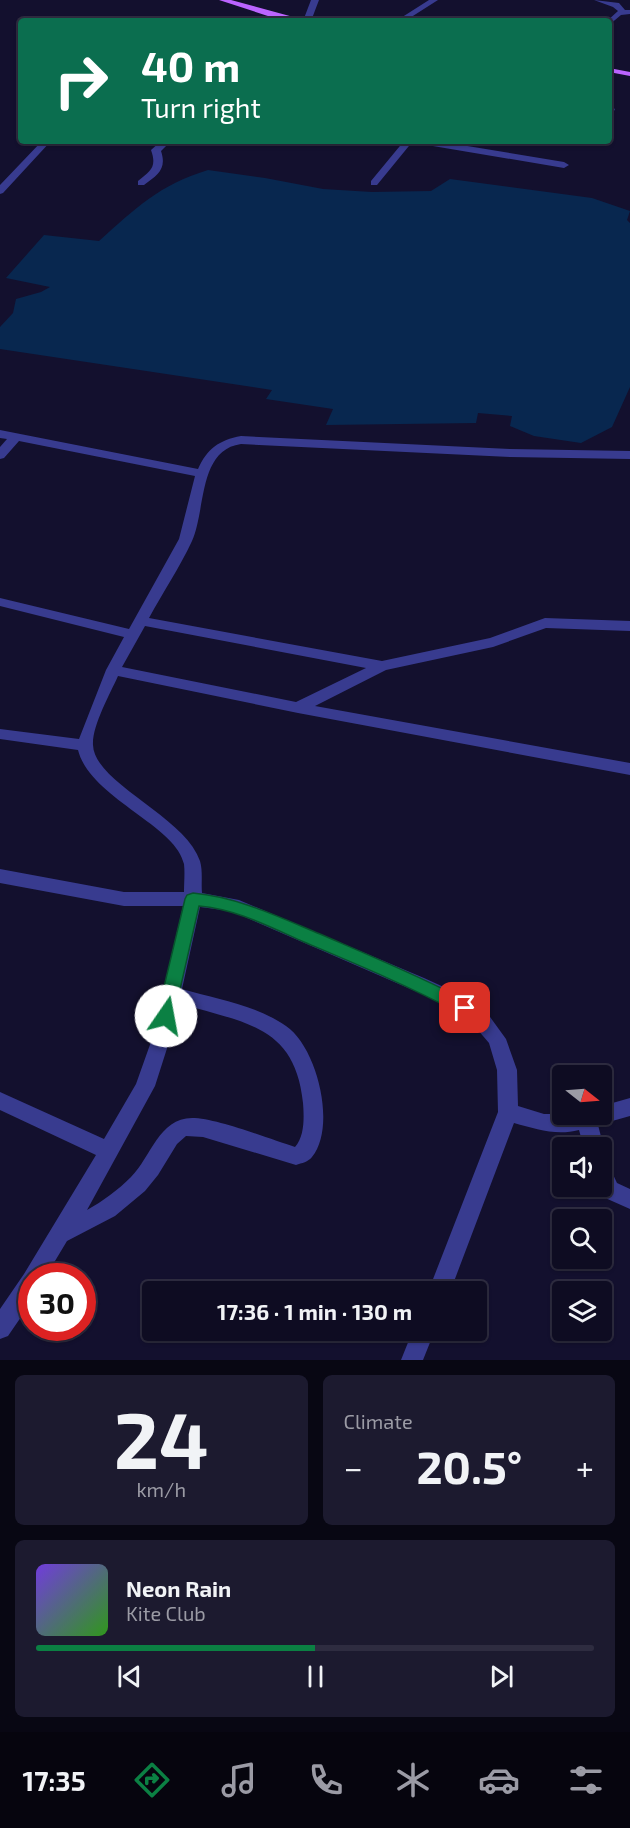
<!DOCTYPE html>
<html lang="en">
<head>
<meta charset="utf-8">
<style>
  body { margin:0; font-family:"Exo 2",sans-serif; background:#1c1a2f; color:#f1f3f6; height:100vh; display:flex; flex-direction:column; font-size:22px; white-space:nowrap }
  * { box-sizing:border-box; margin:0 }
  p { font-size:20px; color:#9b9ba5 }
  .icon { flex:none; width:33px; height:33px; fill:none; stroke:currentColor; stroke-width:2; stroke-linecap:round; stroke-linejoin:round }
  .map { position:relative; height:1360px; overflow:hidden }
  .details { display:flex; flex-direction:column; gap:15px; padding:15px; background:#080713; flex:1 }
  .details>* { flex:none }
  .banner { position:absolute; left:18px; top:18px; width:594px; height:126px; border-radius:6px; box-shadow:0 2px 4px #0004,0 0 0 2px #2e2c40; background:#0b6e4f; color:#fff; overflow:hidden }
  .needle { width:39px; rotate:107deg }
  .buttons { position:absolute; left:552px; top:1065px; display:grid; gap:12px }
  .buttons a { display:grid; place-items:center; width:60px; height:60px; border-radius:6px; background:#0e0c22; box-shadow:0 2px 4px #0004,0 0 0 2px #2e2c40; font-size:30px }
  .speed { position:absolute; left:18px; top:1263px; display:flex; gap:12px; font-size:30px; font-weight:700; text-align:center }
  .speed>* { display:grid; place-content:center; width:78px; height:78px; border-radius:50%; background:#0e0c22; box-shadow:0 2px 4px #0004,0 0 0 2px #2e2c40; line-height:1 }
  .speed .limit { border:9px solid #d22; background:#fff; color:#111 }
  .pin { position:absolute; display:grid; place-items:center; width:51px; height:51px; color:#fff; margin:-26px; border-radius:12px; box-shadow:0 3px 9px #0006 }
  .me { position:absolute; width:66px; margin:-33px; rotate:12deg; stroke-linejoin:round; filter:drop-shadow(0 0 4px #0008) }
  .turn { display:flex; align-items:center; gap:21px; height:126px; padding:0 24px; font-size:27px }
  .turn .icon { width:78px; height:78px; stroke-width:2.5 }
  .turn b { display:block; font-size:42px; line-height:51px }
  .big { font-size:45px; font-weight:700; line-height:1.1 }
  .details .card { flex:1; display:flex; flex-direction:column; justify-content:center; gap:9px; min-width:0; padding:0 21px; border-radius:9px; background:#1c1a2f }
  .details .dial { align-items:center; gap:0 }
  .dial b { font-size:78px; line-height:1 }
  .song { display:flex; align-items:center; gap:18px }
  .cover { width:72px; height:72px; border-radius:9px; background:linear-gradient(135deg,hsl(260 70% 55%),hsl(110 70% 35%)) }
  .played { height:6px; border-radius:3px; background:linear-gradient(90deg,#0b8043 50%,#2e2c40 50%) }
  .keys { display:flex; justify-content:space-around; direction:ltr }
  .heat { display:flex; justify-content:space-between; align-items:center; font-size:33px; direction:ltr }
  .details .tiles { flex:1; display:grid; gap:15px; grid-template-columns:1fr 1fr }
  .card:last-child { grid-column:span 2 }
  .trip { position:absolute; left:142px; top:1281px; width:345px; height:60px; border-radius:6px; background:#0e0c22; box-shadow:0 2px 4px #0004,0 0 0 2px #2e2c40; font-weight:700; line-height:60px; text-align:center }
  .menu { display:flex; height:96px; justify-content:space-around; align-items:center; background:#06050e; color:#9b9ba5 }
  .menu .icon { width:42px; height:42px }
  .menu .on { color:#0b8043 }
  .menu b { font-size:27px; color:#f1f3f6 }
  .map>svg:first-child { display:block }
</style>
</head>
<body>
<div class="map">
<svg width="630" height="1360" viewBox="0 0 630 1360">
  <rect width="100%" height="100%" fill="#13102e"/>
  <!-- water -->
  <path fill="#08274f" d="M208 170 265 178 323 189 372 192 431 191 450 179 592 198 630 211 627 220 630 223V387L612 427 581 443 534 436 510 426 512 416 478 413 476 423 326 425 333 409 266 399 272 390 0 349V327L13 313 16 299 41 292 50 287 6 278 44 235 99 241C136 208 159 185 208 170Z"/>
  <g fill="none" stroke-linecap="round" stroke-linejoin="round">
    <!-- minor -->
    <path fill="#383b8f" fill-rule="evenodd" d="M311 0H319L311 21H303Z
      M429 0H438L405 21H396Z
      M594 0 619 3 625 10H630V14L621 15 609 25V21H607L618 11 613 7Z
      M211 17 215 19 213 21H204Z
      M609 107 614 108 615 110 609 113Z
      M42 141H51L3 193 0 194V185Z
      M161 141H171L161 151C167 169 158 175 144 185H138V181C151 171 157 167 151 150Z
      M404 141H413L377 185H371V181Z
      M417 141H437L564 162 569 165 564 168 421 144Z
      M0 430 198 469C207 449 219 440 241 436L510 449 630 451V459L510 457 241 444C198 450 206 510 192 541 180 567 163 592 149 618L382 661 490 638 545 618 630 621V631L546 628 493 647 386 670 315 706 630 763V775L298 713 118 676C110 694 92 726 93 745 94 783 185 816 200 861 203 871 201 884 202 893L239 900 424 978 459 994 485 1010 506 1039 517 1070 518 1106 544 1114H602V1106L630 1098V1116L598 1125 604 1148 602 1154V1148H584L579 1130C556 1136 536 1129 514 1123L450 1292H428L498 1112 497 1070 489 1043 471 1022 445 1004 231 911 200 907 182 989C216 999 256 1005 286 1026 317 1047 337 1126 312 1157 308 1162 302 1163 296 1165L203 1137 186 1136 177 1144 158 1175 145 1191 115 1216 67 1241 46 1276H32V1301L8 1336 0 1339V1309L24 1274 96 1155 0 1110V1092L104 1139 136 1084 152 1039 183 906H124L0 883V869L124 892H184C184 883 185 873 184 864 176 825 90 798 78 750L0 739V729L79 739 106 670 124 637 0 606V598L129 629 179 539 195 476 19 441 4 458 0 459V447L7 439 0 438ZM145 626 366 668 296 702 122 667ZM179 1003C241 1023 295 1023 303 1103 304 1116 305 1136 295 1147 269 1139 217 1118 192 1118 159 1118 151 1157 131 1177 118 1190 103 1201 87 1210L155 1086 170 1039Z
      M602 1164 609 1166 617 1183 630 1189V1209L603 1197 598 1186H602Z
      M413 1330H435L423 1360H401Z"/>
    <!-- major -->
    <path fill="#bb64ff" fill-rule="evenodd" d="M219 0H231L308 21 274 18Z
      M609 68 630 72V76L609 72Z"/>
  </g>
  <!-- route -->
  <path fill="#0b8043" stroke="#07532c" stroke-width="1.5" d="M193 893C238 897 279 917 320 934 371 956 422 977 471 1003L474 1008 471 1013 465 1015 459 1013C409 986 356 964 304 942 270 927 236 909 199 906L174 1016 172 1021 166 1023 160 1021 157 1016 185 899 187 895Z"/>
</svg>
<div class="buttons">
<a><svg class="needle" viewBox="-14 -14 28 28"><path d="M0-13l5 13h-10z" fill="#e53935"/><path d="M0 13l5-13h-10z" fill="#9b9ba5"/></svg></a>
<a><svg class="icon" aria-label="sound" viewBox="0 0 24 24"><path d="M4 9h4l5-4v14l-5-4H4zM17 9q2 3 0 6"/></svg></a>
<a><svg class="icon" aria-label="search" viewBox="0 0 24 24"><circle cx="10" cy="10" r="6"/><path d="M15 15l6 6"/></svg></a>
<a><svg class="icon" aria-label="layers" viewBox="0 0 24 24"><path d="M12 4l9 5-9 5-9-5zM3 14l9 5 9-5"/></svg></a>
</div>
<div class="speed"><div class="limit">30</div></div>
<div class="pin" style="left:465px;top:1008px;background:#d93025"><svg class="icon" aria-label="arrive" viewBox="0 0 24 24"><path d="M6 21V4h12l-3 4 3 4H6"/></svg></div>
<svg class="me" style="left:166px;top:1016px" viewBox="-20 -20 40 40"><circle r="19" fill="#fff"/><path d="M0-13L10 11 0 6-10 11z" fill="#0b8043"/></svg>
<div class="trip">17:36 · 1 min · 130 m</div>
<div class="banner">
<div class="turn"><svg class="icon" aria-label="right" viewBox="0 0 24 24"><path d="M7 20v-9h11M14 6l5 5-5 5"/></svg><div><b>40 m</b>Turn right</div></div>
</div>
</div>
<section class="details">
<div class="tiles">
<div class="card dial"><b>24</b><p>km/h</p></div>
<div class="card"><p>Climate</p>
<div class="heat"><a>−</a><b class="big">20.5°</b><a>+</a></div>
</div>
<div class="card">
<div class="song"><i class="cover"></i><div><b>Neon Rain</b><p>Kite Club</p></div></div>
<div class="played"></div>
<div class="keys"><svg class="icon" aria-label="previous" viewBox="0 0 24 24"><path d="M18 5L8 12l10 7zM5 5v14"/></svg><svg class="icon" aria-label="pause" viewBox="0 0 24 24"><path d="M8 5v14M16 5v14"/></svg><svg class="icon" aria-label="next" viewBox="0 0 24 24"><path d="M6 5l10 7-10 7zM19 5v14"/></svg></div>
</div>
</div>
</section>
<nav class="menu">
<b>17:35</b>
<svg class="icon on" aria-label="directions" viewBox="0 0 24 24"><path d="M12 3l9 9-9 9-9-9zM9 14v-3h6M13 9l2 2-2 2"/></svg>
<svg class="icon" aria-label="music" viewBox="0 0 24 24"><path d="M9 18V5l10-2v13"/><circle cx="6" cy="18" r="3"/><circle cx="16" cy="16" r="3"/></svg>
<svg class="icon" aria-label="phone" viewBox="0 0 24 24"><path d="M5 4h4l2 5-3 2q2 4 5 5l2-3 5 2v4C11 20 4 13 5 4z"/></svg>
<svg class="icon" aria-label="climate" viewBox="0 0 24 24"><path d="M12 3v18M4 7l16 10M4 17L20 7"/></svg>
<svg class="icon" aria-label="car" viewBox="0 0 24 24"><path d="M5 17H2v-5l4-1 3-4h7l3 4 3 1v5h-3M9 17h6M6 11h13"/><circle cx="7" cy="17" r="2"/><circle cx="17" cy="17" r="2"/></svg>
<svg class="icon" aria-label="filters" viewBox="0 0 24 24"><path d="M4 7h16M4 17h16"/><circle cx="9" cy="7" r="2"/><circle cx="15" cy="17" r="2"/></svg>
</nav>
</body>
</html>
